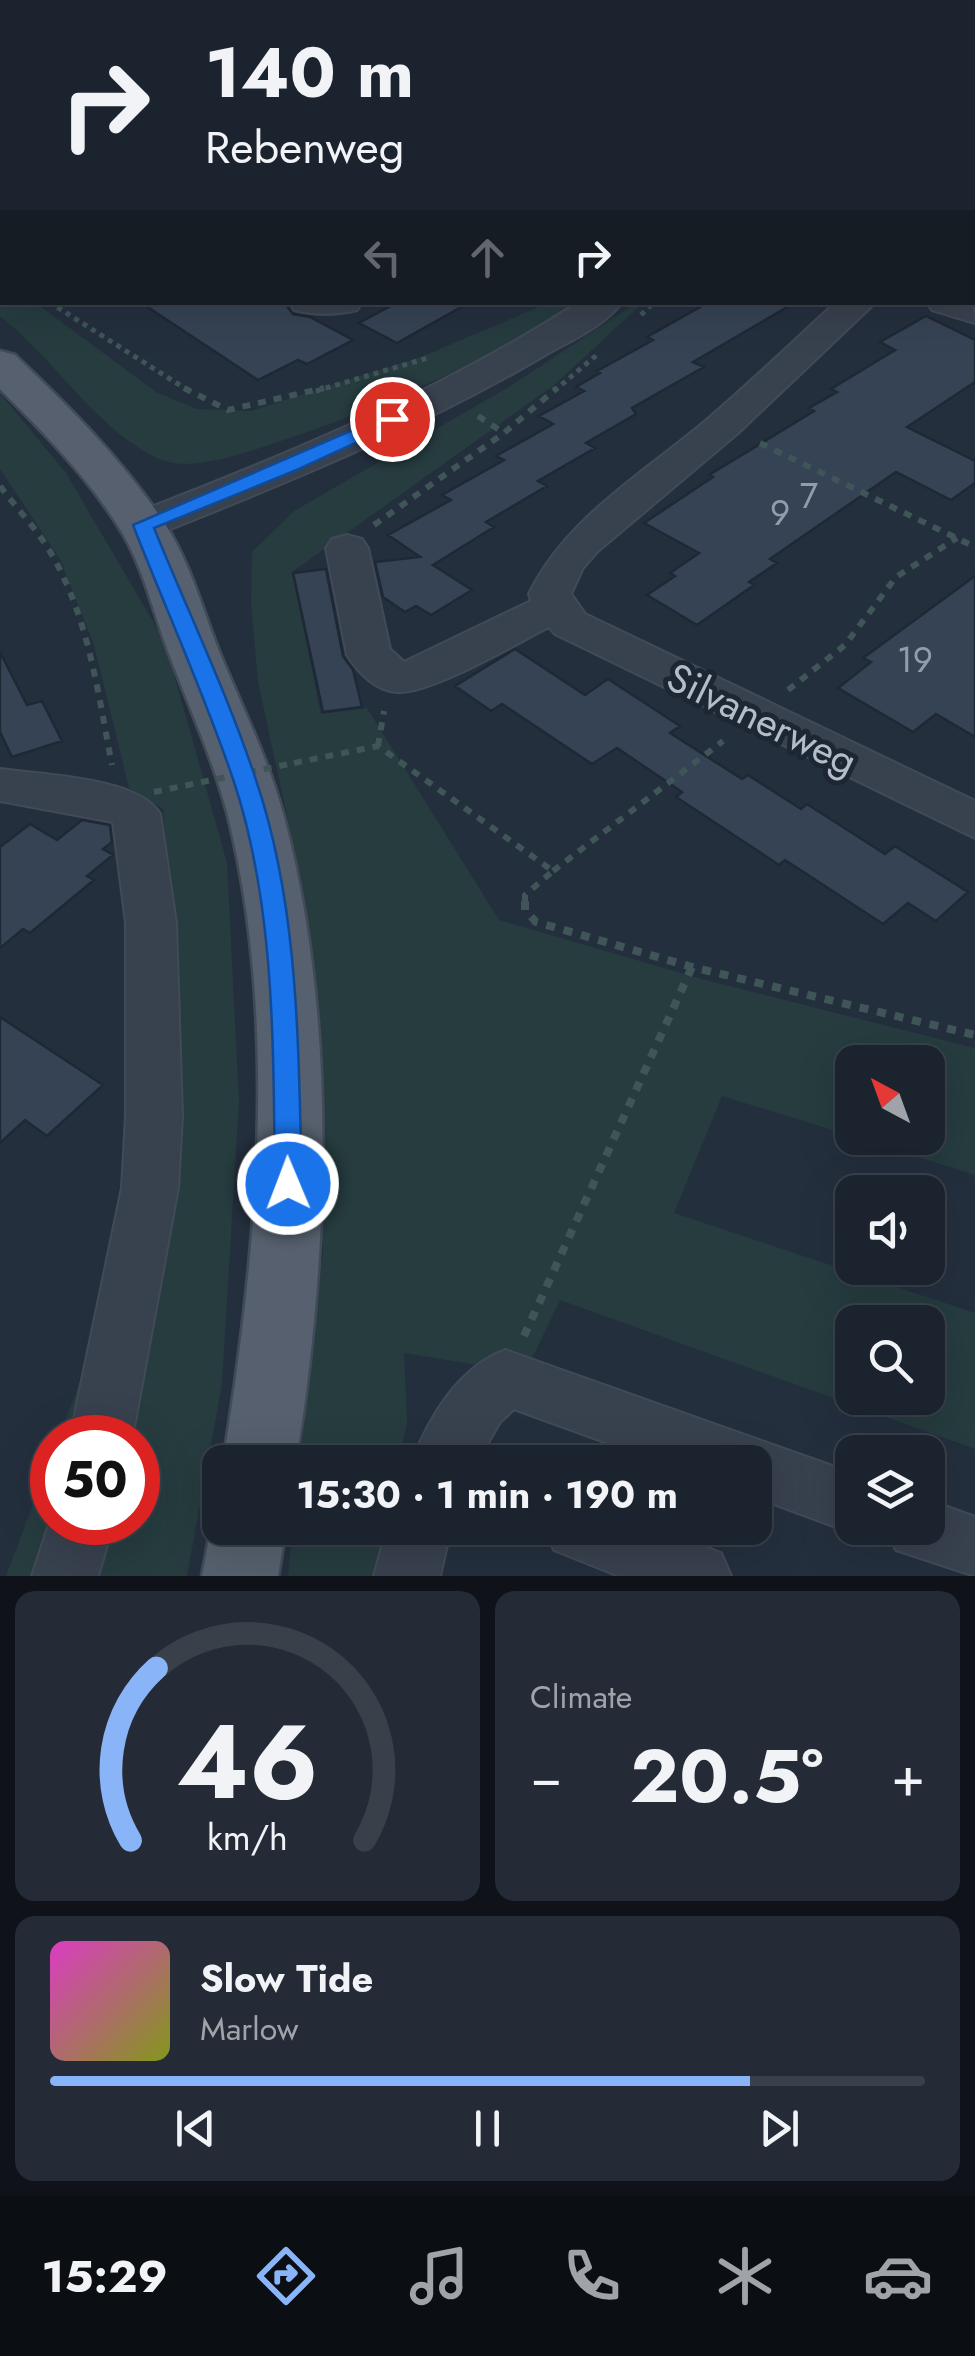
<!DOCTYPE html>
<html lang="en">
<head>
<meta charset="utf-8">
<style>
  body { margin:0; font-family:Jost,sans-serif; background:#242b36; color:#f1f3f6; height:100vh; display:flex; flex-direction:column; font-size:38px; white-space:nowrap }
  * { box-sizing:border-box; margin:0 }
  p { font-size:32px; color:#a0a4aa }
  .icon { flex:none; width:55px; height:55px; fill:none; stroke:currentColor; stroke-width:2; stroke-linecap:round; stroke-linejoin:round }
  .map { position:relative; height:1576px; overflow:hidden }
  .sheet { display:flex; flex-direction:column; gap:15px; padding:15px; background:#0f1319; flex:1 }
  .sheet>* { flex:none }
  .top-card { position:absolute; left:0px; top:0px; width:975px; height:305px; box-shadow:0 10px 40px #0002,0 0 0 2px #39404a; background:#1b232e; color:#f1f3f6; overflow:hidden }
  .needle { width:65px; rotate:319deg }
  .fabs { position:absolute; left:835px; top:1045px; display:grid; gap:20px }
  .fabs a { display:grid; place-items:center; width:110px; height:110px; border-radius:20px; background:#1b232e; box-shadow:0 10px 40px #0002,0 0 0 2px #39404a; font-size:50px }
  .speed { position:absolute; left:30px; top:1415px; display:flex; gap:20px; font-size:50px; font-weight:700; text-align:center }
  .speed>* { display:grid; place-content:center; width:130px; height:130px; border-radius:50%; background:#1b232e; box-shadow:0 10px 40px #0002,0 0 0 2px #39404a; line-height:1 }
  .speed .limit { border:15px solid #d22; background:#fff; color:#111 }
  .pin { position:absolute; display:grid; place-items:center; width:85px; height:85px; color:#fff; margin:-42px; border:5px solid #fff; border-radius:50%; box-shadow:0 2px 10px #0007 }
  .me { position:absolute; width:110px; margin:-55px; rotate:359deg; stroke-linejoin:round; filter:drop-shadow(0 0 8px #0008) }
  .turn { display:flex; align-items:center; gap:35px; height:210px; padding:0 40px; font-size:45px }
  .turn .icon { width:130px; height:130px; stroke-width:2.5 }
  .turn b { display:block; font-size:70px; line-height:85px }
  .lanes { display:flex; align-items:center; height:95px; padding:0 40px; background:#0003; justify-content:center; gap:50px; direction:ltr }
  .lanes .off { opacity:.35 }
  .big { font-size:75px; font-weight:700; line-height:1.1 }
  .sheet .widget { flex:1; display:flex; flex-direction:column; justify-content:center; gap:15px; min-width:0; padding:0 35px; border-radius:20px; background:#242b36 }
  .sheet .dial { align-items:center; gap:0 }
  .dial svg { height:260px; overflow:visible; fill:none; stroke:#39404a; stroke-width:7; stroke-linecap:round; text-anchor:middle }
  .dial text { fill:#f1f3f6; stroke:none }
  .song { display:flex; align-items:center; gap:30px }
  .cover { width:120px; height:120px; border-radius:15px; background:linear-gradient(135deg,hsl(310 70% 55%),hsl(70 70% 35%)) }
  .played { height:10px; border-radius:5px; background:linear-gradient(90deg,#8ab4f8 80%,#39404a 80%) }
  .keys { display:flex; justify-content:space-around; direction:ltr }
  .heat { display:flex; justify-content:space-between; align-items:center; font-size:55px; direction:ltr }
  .sheet .tiles { flex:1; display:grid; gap:15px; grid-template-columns:1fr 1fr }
  .widget:last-child { grid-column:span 2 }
  .trip { position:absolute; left:202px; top:1445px; width:570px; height:100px; border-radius:20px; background:#1b232e; box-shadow:0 10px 40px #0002,0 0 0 2px #39404a; font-weight:700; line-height:100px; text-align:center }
  .tab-bar { display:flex; height:160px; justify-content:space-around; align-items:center; background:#0b0e12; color:#a0a4aa }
  .tab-bar .icon { width:70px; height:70px }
  .tab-bar .active { color:#8ab4f8 }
  .tab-bar b { font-size:45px; color:#f1f3f6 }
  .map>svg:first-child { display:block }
</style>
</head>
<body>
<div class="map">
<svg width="975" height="1576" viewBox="0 0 975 1576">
  <rect width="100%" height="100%" fill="#242f3e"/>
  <!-- green -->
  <path fill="#263c3f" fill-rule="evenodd" d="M0 281 2 302 36 303 156 392 197 409 251 411 421 357 548 303H585C486 360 387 406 278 442 251 451 203 468 174 463 164 462 147 454 139 448 85 413 50 355 0 316Z
    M636 303H643L553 386 292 572 321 714 367 708 499 920 705 980 975 1048V1175L856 1138H928V1062H852V1136L722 1096 674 1213 975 1313V1449L560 1300 525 1373 404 1353 407 1422 399 1462H300L323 1251 318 1011 304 895 258 682 251 602 252 552 294 511 512 385ZM852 1322H928V1398H852Z
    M0 393 66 473 165 642 227 863 239 1101 222 1384 187 1576H6L52 1454V1522H138V1438L59 1437 116 1287 180 1042 163 809 129 788 94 645 60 559 0 469Z
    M293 1528H387L378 1576H288Z"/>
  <!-- building -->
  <path fill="#364354" stroke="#1f2835" stroke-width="2.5" d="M140 302H284L293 314 310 317 353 340 307 364 298 360 258 380Z
    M398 302H470L397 343 359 323Z
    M709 302H796L693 362 704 367 632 408 636 414 586 443 595 448 538 481 547 486 486 522 494 527 433 565 472 590 431 615 416 606 405 612 383 597 375 562 420 557 388 535 451 500 442 495 504 460 496 456 553 424 539 416 584 391 576 387 600 373 597 371 653 340 647 337Z
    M926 316 975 340V382L907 427 975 461V483L951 500 896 472 770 559 777 563 749 582 754 585 697 625 647 595 675 576 670 573 699 553 644 523 713 477 709 475 814 411 809 408 837 392 831 389 895 350 880 342Z
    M326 569 343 656 353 670 362 707 323 712 293 573Z
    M975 576V737L936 714 913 732 838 688 871 662 863 658Z
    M515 649 585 695 608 679 680 726 670 733 742 779 748 775 801 809 807 804 885 854 895 846 968 892 936 921 908 903 883 924 785 860 779 865 676 797 682 792 617 748 592 764 502 704 491 711 455 686Z
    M0 652 27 705 42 701 62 741 12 757 0 732Z
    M82 820 110 825 112 842 103 849 113 855 87 876 94 880 30 933 23 929 0 948V847L30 824 57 840Z
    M0 1017 103 1085 47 1136 25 1120 0 1143Z"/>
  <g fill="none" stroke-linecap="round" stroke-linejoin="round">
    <!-- minor casing -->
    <g stroke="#414a57" stroke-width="4">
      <path id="minor" d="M570 0H598L599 2H570Z
        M975 17V36L972 37V18Z
        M2 120V140L0 141V121Z
        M972 299 975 323 932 310 927 302H972Z
        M289 302H362L357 310C337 315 314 315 294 310Z
        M579 302H622C606 325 570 341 547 354 423 427 291 481 158 534L143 537 128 534 122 525 128 516C284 456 438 393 579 302Z
        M836 302H876L738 433 598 551 583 568 571 594 585 614 975 801V838L555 634 549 627C515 644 430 695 396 692 375 690 358 672 347 655L326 548 332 539 347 535 362 539 368 548 390 649 404 662 531 601 529 594C566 517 646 472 710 417 753 380 794 341 836 302Z
        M0 769C41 775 139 777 160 814L176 923 182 1116 178 1188 132 1438H70L122 1188 126 1116V923L113 822 0 801Z
        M505 1350 852 1473V1528H867L852 1533 755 1497V1462H660L514 1409 500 1422 477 1462H412C429 1417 458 1368 505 1350Z
        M928 1500 975 1517V1576L896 1550 887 1528H928Z
        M52 1515V1522H114L98 1576H32Z
        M387 1528H451L440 1576H374Z
        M545 1528H655L721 1553 731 1576H619L554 1550Z"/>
    </g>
    <!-- major casing -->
    <g stroke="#414a57" stroke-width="5">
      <path id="major" d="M0 351 15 355C69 407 124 461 165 524 191 564 203 612 221 656 243 709 269 761 284 817 338 1020 329 1257 296 1462H223C257 1254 279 1023 228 816 214 762 191 711 171 659 154 616 144 566 118 526 86 475 42 431 0 389Z
        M220 1508V1528H286L278 1576H202L211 1528Z"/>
    </g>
    <!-- path-far2 -->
    <path stroke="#3f5557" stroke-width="5" stroke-dasharray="5 5" stroke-linecap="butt" d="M49 302 189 391
      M641 315 654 302
      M316 391 431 357
      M554 391 598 354"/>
    <!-- path-far1 -->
    <path stroke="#3f5557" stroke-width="6" stroke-dasharray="8 8" stroke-linecap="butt" d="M184 388 228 410 324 388
      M478 416 504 433
      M760 443 975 547
      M0 486C17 509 38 530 52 555 89 619 98 694 112 765
      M374 525 504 433 557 388
      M788 690 845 645 896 577 957 538
      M378 746 384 711
      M294 763 378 746 553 871 525 895V903
      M553 871 723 741"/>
    <!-- path -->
    <path stroke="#3f5557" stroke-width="8" stroke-dasharray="9 9" stroke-linecap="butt" d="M525 901V910L536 922 692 967 975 1035
      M524 1336 692 967"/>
    <!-- minor -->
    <use href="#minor" fill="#38414e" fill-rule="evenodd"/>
    <!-- major -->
    <use href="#major" fill="#56606e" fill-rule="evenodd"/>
    <!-- path-bridge -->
    <path stroke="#3f5557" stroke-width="6" stroke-dasharray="8 8" stroke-linecap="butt" d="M154 792 294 763"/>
  </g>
  <!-- route -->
  <path fill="#1a73e8" stroke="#114b97" stroke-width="2.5" d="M392 413 401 419 399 423 299 469 154 528C188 612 229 697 257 783 300 912 298 1051 302 1184L298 1192 288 1196 279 1192 275 1184C273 1052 276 909 234 782 205 695 166 610 133 525Z"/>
  <g text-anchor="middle" stroke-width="10" stroke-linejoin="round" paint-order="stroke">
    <!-- number labels -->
    <g font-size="35" fill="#929caa">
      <text x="809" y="508">7</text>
      <text x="780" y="525">9</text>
      <text x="915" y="672">19</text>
    </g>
    <!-- street labels -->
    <g font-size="40" fill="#b4bcc9" stroke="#1d2633">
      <text transform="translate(762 719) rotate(26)" y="14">Silvanerweg</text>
    </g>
  </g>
</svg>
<div class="fabs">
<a><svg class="needle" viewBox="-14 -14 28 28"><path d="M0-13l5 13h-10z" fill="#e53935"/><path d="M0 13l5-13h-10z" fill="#a0a4aa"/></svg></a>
<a><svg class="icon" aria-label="sound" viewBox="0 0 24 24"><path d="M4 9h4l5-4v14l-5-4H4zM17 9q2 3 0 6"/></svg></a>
<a><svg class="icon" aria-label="search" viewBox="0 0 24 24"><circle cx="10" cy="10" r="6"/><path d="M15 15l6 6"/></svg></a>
<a><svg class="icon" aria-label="layers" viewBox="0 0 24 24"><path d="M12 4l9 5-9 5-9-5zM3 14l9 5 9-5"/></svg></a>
</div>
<div class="speed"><div class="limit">50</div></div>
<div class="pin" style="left:392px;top:419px;background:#d93025"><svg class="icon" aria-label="arrive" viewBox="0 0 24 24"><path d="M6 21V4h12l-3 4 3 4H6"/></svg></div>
<svg class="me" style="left:288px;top:1184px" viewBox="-20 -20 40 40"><circle r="17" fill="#1a73e8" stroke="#fff" stroke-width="3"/><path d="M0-11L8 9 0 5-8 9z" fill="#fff"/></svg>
<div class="trip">15:30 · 1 min · 190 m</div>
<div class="top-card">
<div class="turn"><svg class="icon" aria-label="right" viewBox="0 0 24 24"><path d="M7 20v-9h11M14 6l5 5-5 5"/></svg><div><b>140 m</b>Rebenweg</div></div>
<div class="lanes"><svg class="icon off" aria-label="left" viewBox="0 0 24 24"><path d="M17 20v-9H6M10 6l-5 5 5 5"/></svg><svg class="icon off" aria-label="ahead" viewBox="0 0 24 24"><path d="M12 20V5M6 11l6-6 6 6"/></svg><svg class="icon" aria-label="right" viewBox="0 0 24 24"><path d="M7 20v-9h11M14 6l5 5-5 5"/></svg></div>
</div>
</div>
<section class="sheet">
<div class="tiles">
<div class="widget dial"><svg viewBox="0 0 100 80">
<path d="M14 69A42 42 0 1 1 86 69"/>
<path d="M14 69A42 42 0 0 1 22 16" stroke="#8ab4f8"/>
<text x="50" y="56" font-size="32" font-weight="700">46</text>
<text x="50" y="72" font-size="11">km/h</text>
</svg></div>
<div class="widget"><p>Climate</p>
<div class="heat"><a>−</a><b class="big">20.5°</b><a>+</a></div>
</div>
<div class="widget">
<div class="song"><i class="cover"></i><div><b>Slow Tide</b><p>Marlow</p></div></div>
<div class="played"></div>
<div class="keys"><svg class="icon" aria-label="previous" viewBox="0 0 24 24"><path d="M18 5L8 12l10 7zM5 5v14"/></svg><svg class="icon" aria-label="pause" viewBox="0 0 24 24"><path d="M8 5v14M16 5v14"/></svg><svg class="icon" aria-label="next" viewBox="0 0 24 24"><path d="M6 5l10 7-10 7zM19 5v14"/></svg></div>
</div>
</div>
</section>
<nav class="tab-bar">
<b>15:29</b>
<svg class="icon active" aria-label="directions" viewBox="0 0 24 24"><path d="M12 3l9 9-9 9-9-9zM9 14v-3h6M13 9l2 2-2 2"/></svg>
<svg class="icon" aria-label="music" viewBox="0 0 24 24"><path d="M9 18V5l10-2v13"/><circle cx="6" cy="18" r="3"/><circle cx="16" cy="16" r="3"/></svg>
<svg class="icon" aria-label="phone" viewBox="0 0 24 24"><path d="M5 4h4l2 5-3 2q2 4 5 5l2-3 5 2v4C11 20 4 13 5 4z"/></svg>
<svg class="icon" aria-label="climate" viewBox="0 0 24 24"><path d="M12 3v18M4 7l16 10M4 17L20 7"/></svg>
<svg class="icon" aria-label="car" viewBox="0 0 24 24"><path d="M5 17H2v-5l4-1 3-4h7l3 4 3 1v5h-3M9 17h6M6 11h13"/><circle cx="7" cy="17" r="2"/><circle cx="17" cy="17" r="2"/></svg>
</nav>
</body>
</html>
